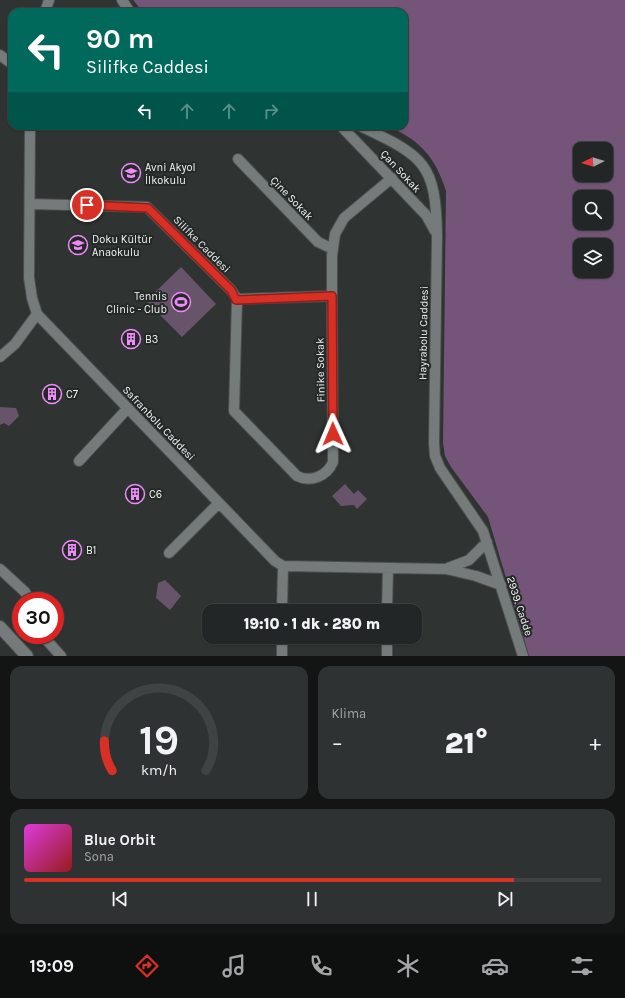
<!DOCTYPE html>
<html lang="tr">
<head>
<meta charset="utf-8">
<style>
  body { margin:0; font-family:Karla,sans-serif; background:#2f3232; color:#f1f3f6; height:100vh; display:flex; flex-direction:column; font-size:15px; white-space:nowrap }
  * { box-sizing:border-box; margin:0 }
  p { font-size:13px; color:#a3a5a7 }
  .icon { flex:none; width:22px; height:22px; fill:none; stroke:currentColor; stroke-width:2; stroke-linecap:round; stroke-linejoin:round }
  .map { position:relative; height:656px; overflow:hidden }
  .side { display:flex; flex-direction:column; gap:10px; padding:10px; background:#131515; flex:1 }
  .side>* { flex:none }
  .guide { position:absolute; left:8px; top:8px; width:400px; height:122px; border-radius:12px; box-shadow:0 1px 3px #0004,0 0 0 1px #404343; background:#00695c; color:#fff; overflow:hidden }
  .needle { width:26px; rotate:265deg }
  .fabs { position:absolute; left:573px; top:142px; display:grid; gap:8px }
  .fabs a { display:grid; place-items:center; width:40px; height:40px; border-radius:8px; background:#232626; box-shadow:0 1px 3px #0004,0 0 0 1px #404343; font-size:20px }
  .speed { position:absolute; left:12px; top:592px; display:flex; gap:8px; font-size:20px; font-weight:700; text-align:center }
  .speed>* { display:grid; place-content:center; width:52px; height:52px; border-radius:50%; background:#232626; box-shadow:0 1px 3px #0004,0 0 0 1px #404343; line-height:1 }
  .speed .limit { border:6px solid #d22; background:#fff; color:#111 }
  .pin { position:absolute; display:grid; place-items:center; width:34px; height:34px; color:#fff; margin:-17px; border:2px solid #fff; border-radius:50%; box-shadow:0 1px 4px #0007 }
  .me { position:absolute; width:44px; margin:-22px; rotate:359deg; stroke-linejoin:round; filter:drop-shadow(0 0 3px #0008) }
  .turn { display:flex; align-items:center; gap:14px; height:84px; padding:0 12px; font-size:18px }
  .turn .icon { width:52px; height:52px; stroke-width:2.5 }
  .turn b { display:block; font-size:28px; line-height:34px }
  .lanes { display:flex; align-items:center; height:38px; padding:0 12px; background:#0003; justify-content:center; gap:20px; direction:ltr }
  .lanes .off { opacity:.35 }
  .big { font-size:30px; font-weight:800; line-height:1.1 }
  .side .tile { flex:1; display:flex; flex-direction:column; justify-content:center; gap:6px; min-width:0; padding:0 14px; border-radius:12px; background:#2f3232 }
  .side .dial { align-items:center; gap:0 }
  .dial svg { height:104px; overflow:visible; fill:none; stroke:#404343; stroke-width:7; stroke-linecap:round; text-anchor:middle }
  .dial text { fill:#f1f3f6; stroke:none }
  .song { display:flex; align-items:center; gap:12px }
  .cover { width:48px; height:48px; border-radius:6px; background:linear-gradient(135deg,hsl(300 70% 55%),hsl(0 70% 35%)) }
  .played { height:4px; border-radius:2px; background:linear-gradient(90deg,#d93025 85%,#404343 85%) }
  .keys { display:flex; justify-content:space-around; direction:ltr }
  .heat { display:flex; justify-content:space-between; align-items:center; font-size:22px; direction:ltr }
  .side .tiles { flex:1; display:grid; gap:10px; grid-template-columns:1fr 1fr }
  .tile:last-child { grid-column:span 2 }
  .trip { position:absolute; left:202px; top:604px; width:220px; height:40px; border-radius:12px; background:#232626; box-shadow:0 1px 3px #0004,0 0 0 1px #404343; font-weight:800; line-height:40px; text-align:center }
  .dock { display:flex; height:64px; justify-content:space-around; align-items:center; background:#0e0f0f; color:#a3a5a7 }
  .dock .icon { width:28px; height:28px }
  .dock .selected { color:#d93025 }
  .dock b { font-size:18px; color:#f1f3f6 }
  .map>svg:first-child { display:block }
</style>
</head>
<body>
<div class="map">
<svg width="625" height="656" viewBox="0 0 625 656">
  <rect width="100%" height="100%" fill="#2f3332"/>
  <!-- green -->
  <path fill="#68546a" d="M181 267 216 304 182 337 146 301Z
    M0 407 16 408 19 416 9 426 4 423 0 425Z
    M345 484 354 494 358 490 367 499 357 509 354 505 341 506 332 496Z
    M165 580 181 596 170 610 156 598 158 583Z"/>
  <!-- forest -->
  <path fill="#755479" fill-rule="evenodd" d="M133 0H625V656H529L488 517 451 467 445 456 443 443 446 191C435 157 421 141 388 126H404V12H143ZM580 149H606V175H580ZM580 197H606V223H580ZM580 245H606V271H580Z"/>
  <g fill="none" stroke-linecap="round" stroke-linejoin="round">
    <!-- street casing -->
    <g stroke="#4b4f4e" stroke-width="12">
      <path id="street" d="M122 0 130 12
        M45 12 49 0
        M0 55 12 64
        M30 126 29 278 32 298 37 314 275 561 283 566 446 569 476 576 501 585
        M341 126 426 215 435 231
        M360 126C424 156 436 163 437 236L434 443 435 456 440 468 483 531 523 656
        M238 159 318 242 333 249
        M30 204 147 207 231 290 237 299 332 296
        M237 299 234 411 297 476C311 483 327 476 333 462L332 296V256L335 234 344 218 392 178
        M0 357 15 344 37 314
        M79 461 128 408
        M169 553 219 503
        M448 568 469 560 487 542
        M0 569 25 592 30 601
        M282 611 283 566
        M387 611 388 568
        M42 635 61 656
        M282 656V637
        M387 656V637"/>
    </g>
    <!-- secondary casing -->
    <g stroke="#4b4f4e" stroke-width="14">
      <path id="secondary" d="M0 627 27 656"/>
    </g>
    <!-- street -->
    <use href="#street" stroke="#757a7a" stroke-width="10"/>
    <!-- secondary -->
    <use href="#secondary" stroke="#757a7a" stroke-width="12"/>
  </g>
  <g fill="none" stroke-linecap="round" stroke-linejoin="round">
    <!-- route casing -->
    <g stroke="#8d1f18" stroke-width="10">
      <path id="route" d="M87 205 148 208 231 290 236 300 332 296 333 434"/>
    </g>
    <!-- route -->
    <use href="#route" stroke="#d93025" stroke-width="7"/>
  </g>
  <!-- icons -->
  <defs>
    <g id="school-ring" transform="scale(1)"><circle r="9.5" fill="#252928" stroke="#ed8cf9" stroke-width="1.5"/><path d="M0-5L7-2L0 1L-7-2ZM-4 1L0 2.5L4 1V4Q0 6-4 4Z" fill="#ed8cf9"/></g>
    <g id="stadium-ring" transform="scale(1)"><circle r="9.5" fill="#252928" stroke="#ed8cf9" stroke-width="1.5"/><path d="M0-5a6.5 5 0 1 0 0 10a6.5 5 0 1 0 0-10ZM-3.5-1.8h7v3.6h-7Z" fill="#ed8cf9"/></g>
    <g id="building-ring" transform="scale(1)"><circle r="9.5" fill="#252928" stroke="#ed8cf9" stroke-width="1.5"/><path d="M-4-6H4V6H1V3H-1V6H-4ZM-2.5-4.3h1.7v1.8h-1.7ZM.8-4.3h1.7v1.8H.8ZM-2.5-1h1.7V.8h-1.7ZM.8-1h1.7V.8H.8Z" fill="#ed8cf9"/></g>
  </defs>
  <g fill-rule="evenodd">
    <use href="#school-ring" x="131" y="173"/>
    <use href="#school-ring" x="78" y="245"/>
    <use href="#stadium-ring" x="181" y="302"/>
    <use href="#building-ring" x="131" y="339"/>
    <use href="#building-ring" x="52" y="394"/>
    <use href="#building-ring" x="135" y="494"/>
    <use href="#building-ring" x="72" y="550"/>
  </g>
  <g text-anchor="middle" stroke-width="4" stroke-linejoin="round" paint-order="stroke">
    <!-- poi labels -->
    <g font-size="11" fill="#f0f3f3" stroke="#252928" text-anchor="start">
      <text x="145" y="171">Avni Akyol<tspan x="145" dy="13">İlkokulu</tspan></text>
      <text x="92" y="243">Doku Kültür<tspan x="92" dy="13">Anaokulu</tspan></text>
      <text x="167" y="300" text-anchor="end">Tennis<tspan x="167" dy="13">Clinic - Club</tspan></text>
      <text x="145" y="343">B3</text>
      <text x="66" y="398">C7</text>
      <text x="149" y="498">C6</text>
      <text x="86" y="554">B1</text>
    </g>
    <!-- street labels -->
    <g font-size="11" fill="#f0f3f3" stroke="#252928">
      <text transform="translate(401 171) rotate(47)" y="4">Çan Sokak</text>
      <text transform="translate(292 198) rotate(46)" y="4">Çine Sokak</text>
      <text transform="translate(202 244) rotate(45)" y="4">Silifke Caddesi</text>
      <text transform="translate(423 333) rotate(-89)" y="4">Hayrabolu Caddesi</text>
      <text transform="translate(320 370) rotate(-91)" y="4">Finike Sokak</text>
      <text transform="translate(159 423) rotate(46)" y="4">Safranbolu Caddesi</text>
      <text transform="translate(520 606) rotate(72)" y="4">2939. Cadde</text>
    </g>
  </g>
</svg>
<div class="fabs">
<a><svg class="needle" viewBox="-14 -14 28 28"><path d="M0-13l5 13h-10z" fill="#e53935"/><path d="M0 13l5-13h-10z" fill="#a3a5a7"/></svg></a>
<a><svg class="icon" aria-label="search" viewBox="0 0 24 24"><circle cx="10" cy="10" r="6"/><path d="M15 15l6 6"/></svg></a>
<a><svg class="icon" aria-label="layers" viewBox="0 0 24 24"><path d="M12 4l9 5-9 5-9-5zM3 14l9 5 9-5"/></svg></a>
</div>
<div class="speed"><div class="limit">30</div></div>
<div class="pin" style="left:87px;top:205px;background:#d93025"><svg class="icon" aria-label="arrive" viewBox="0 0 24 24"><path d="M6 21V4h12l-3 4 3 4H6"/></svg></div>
<svg class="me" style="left:333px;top:434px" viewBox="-20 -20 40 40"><path d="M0-17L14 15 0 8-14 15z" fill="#d93025" stroke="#fff" stroke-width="4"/></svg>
<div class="trip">19:10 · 1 dk · 280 m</div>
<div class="guide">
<div class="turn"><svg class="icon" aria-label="left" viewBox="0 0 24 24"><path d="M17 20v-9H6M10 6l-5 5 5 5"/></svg><div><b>90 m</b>Silifke Caddesi</div></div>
<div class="lanes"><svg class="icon" aria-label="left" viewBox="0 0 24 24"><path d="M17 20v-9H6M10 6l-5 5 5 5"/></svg><svg class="icon off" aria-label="ahead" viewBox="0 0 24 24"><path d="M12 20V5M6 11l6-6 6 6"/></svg><svg class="icon off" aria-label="ahead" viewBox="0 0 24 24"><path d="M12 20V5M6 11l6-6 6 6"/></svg><svg class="icon off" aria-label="right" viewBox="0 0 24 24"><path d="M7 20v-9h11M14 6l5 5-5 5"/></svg></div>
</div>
</div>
<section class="side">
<div class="tiles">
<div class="tile dial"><svg viewBox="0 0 100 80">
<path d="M14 69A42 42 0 1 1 86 69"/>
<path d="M14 69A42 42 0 0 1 8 46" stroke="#d93025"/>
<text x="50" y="56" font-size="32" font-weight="700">19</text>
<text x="50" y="72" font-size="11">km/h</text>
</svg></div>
<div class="tile"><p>Klima</p>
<div class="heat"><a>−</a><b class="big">21°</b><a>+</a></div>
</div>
<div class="tile">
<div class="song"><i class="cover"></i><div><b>Blue Orbit</b><p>Sona</p></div></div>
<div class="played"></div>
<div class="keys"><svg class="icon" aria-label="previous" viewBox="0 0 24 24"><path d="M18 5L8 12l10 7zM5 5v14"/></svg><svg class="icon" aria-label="pause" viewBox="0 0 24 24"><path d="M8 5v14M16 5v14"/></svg><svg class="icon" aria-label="next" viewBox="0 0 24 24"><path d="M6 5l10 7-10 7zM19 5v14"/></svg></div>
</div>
</div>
</section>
<nav class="dock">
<b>19:09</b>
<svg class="icon selected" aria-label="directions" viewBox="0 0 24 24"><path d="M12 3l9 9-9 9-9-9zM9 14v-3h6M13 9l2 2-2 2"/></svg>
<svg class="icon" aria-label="music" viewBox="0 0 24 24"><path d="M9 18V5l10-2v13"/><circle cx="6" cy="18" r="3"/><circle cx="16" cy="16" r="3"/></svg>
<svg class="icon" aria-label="phone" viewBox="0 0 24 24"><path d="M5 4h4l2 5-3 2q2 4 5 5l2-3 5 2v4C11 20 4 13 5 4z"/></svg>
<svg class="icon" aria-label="climate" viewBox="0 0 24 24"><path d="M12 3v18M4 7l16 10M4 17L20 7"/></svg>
<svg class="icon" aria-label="car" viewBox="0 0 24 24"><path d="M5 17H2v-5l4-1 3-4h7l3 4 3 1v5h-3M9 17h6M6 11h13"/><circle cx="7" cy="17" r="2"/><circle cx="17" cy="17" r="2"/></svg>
<svg class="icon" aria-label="filters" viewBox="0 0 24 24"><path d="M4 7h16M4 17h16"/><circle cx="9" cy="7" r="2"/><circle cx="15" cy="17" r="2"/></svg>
</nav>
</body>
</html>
